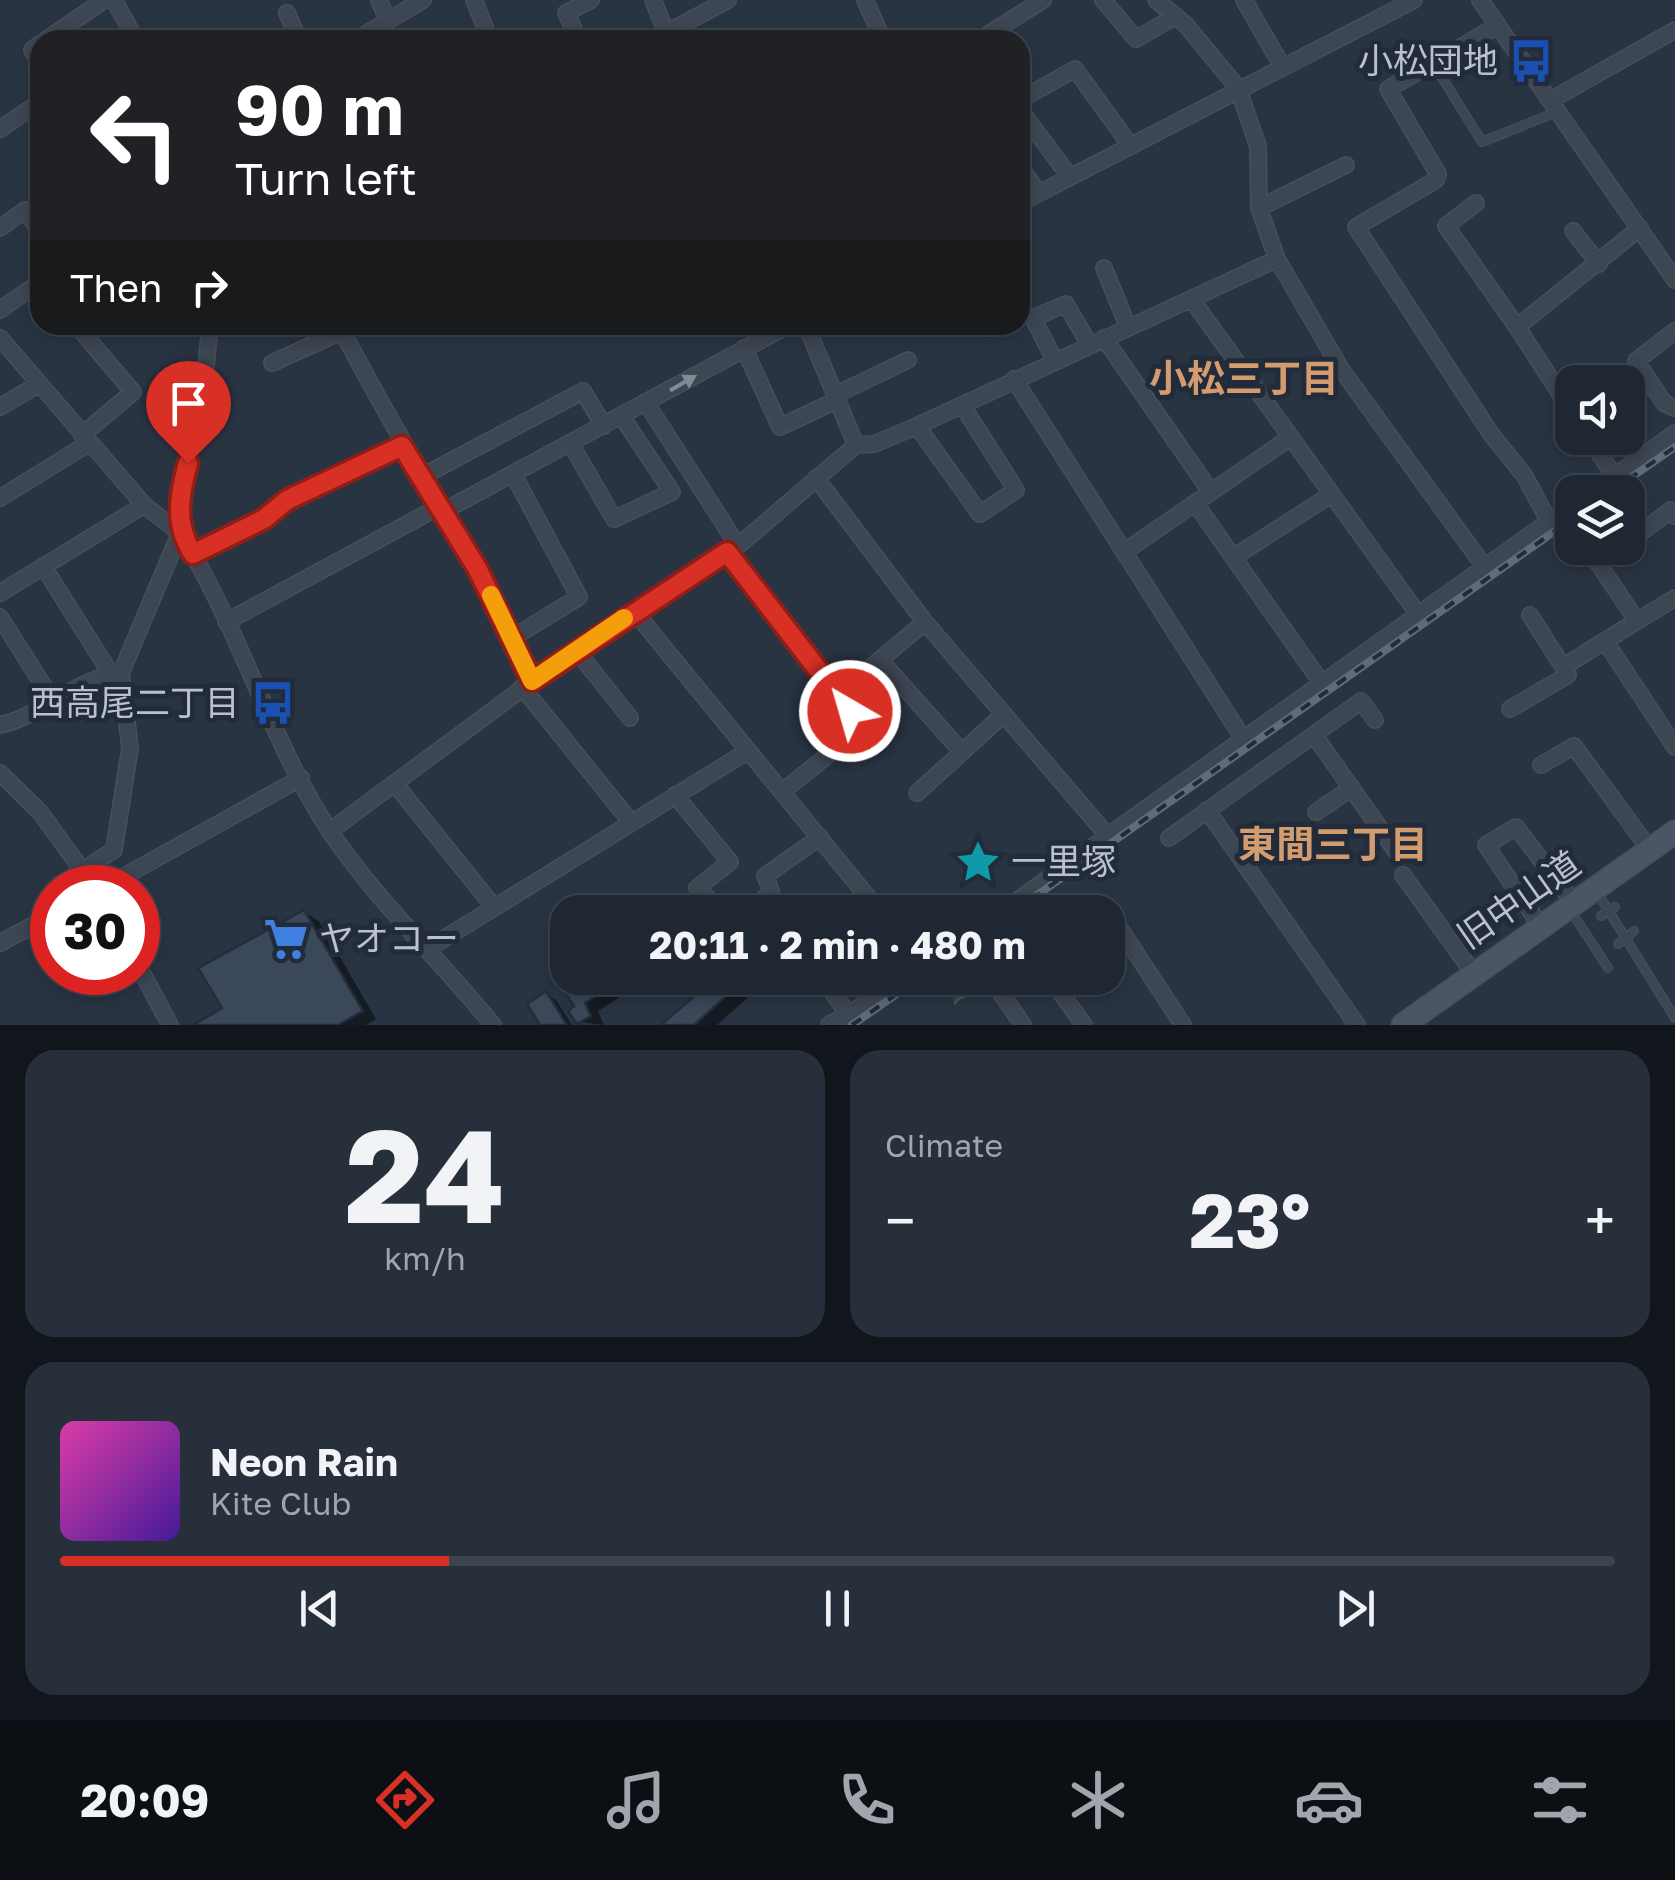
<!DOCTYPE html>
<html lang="en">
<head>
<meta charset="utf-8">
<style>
  body { margin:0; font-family:"Golos Text","Noto Sans JP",sans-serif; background:#272f3a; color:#f1f3f6; height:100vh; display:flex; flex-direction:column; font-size:38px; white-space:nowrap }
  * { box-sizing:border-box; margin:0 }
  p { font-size:32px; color:#a1a5ac }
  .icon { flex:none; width:55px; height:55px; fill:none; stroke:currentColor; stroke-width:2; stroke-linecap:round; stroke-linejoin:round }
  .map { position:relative; height:1025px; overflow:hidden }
  .side { display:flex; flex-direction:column; gap:25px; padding:25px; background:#11151c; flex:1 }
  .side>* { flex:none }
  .hud { position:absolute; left:30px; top:30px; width:1000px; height:305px; border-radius:30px; box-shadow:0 5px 15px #0003,0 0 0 2px #3c444d; background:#202124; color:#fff; overflow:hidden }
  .tools { position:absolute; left:1555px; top:365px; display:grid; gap:20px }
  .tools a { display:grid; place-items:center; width:90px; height:90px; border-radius:20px; background:#1f2732; box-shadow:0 5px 15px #0003,0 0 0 2px #3c444d; font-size:50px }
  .speed { position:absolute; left:30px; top:865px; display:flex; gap:20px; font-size:50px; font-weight:700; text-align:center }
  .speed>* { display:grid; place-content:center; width:130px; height:130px; border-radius:50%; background:#1f2732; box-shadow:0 5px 15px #0003,0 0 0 2px #3c444d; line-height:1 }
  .speed .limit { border:15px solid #d22; background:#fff; color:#111 }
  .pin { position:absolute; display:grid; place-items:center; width:85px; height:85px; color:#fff; margin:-102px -42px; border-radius:50% 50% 50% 0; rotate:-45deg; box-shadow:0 0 10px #0007 }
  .pin .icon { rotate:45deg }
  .me { position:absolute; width:110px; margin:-55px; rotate:322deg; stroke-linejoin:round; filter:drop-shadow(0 0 8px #0008) }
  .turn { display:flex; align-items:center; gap:35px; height:210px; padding:0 40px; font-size:45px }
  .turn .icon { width:130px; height:130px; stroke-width:2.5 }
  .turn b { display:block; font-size:70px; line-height:85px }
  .then { display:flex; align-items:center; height:95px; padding:0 40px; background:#0003; gap:20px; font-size:38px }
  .big { font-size:75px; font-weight:700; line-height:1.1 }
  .side .widget { flex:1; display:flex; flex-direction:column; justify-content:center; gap:15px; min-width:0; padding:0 35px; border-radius:30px; background:#272f3a }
  .side .dial { align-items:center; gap:0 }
  .dial b { font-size:130px; line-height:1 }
  .song { display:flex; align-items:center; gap:30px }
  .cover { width:120px; height:120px; border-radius:15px; background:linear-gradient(135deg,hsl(320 70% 55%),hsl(260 70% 35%)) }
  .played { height:10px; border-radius:5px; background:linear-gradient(90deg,#d93025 25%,#3c444d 25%) }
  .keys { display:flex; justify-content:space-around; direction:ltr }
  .heat { display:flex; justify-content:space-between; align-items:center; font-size:55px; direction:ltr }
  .side .tiles { flex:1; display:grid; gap:25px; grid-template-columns:1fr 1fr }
  .widget:last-child { grid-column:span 2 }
  .trip { position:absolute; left:550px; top:895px; width:575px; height:100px; border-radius:30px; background:#1f2732; box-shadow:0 5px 15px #0003,0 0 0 2px #3c444d; font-weight:700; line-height:100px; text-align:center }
  .tabs { display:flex; height:160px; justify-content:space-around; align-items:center; background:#0c1014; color:#a1a5ac }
  .tabs .icon { width:70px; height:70px }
  .tabs .selected { color:#d93025 }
  .tabs b { font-size:45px; color:#f1f3f6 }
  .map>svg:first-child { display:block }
</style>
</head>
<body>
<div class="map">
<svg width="1675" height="1025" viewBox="0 0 1675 1025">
  <defs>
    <pattern id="forest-crowns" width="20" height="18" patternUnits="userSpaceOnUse" patternTransform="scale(2.5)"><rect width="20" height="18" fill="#2b4144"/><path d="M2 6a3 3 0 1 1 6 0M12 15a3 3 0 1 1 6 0" fill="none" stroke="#485b5e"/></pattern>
  </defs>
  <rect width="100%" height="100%" fill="#293443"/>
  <!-- forest -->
  <path fill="url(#forest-crowns)" d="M968 978 986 980 955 1005 947 992Z"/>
  <!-- shadow -->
  <path fill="#0007" d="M304 912 319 921 376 1019 366 1025H196L225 1009Z
    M577 978H650L598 1011 604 1025 579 1022 577 1007 564 986Z
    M718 978H753L761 986 717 1025H665Z
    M546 994 556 1000 572 1025H543Z"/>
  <!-- building -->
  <path fill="#3b4859" stroke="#242d3b" stroke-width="2.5" d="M694 900 702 912H710H674Z
    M304 910 363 1011 338 1025H193L222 1008 198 968Z
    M572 978H624L585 1003 591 1016 577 1024 568 1011 574 1006 560 985Z
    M715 978H746L694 1025H661Z
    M546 991 567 1025H540L527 1004Z"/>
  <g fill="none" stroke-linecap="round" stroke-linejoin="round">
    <!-- lane casing -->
    <g stroke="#474f5c" stroke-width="10">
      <path id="lane" d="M1433 63 1482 142 1559 111
        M1597 892 1675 1018
        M1571 911 1608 968
        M1601 916 1615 907
        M1618 944 1634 931"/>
    </g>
    <!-- street casing -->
    <g stroke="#474f5c" stroke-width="18">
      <path id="street" d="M114 0 136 40
        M379 0 388 21
        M474 0 490 40
        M653 0 669 40
        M865 0 883 40
        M1103 0 1136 39 1176 16
        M1156 0 1186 25 1238 88 1258 146 1259 208 1277 259 1341 369 1484 566
        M1244 0 1282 66
        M1480 0 1675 280
        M287 13 299 40
        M1497 26 1388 89 1438 174 1436 180 1356 227 1491 434 1524 475 1549 521
        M666 33 728 0
        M46 40 104 0
        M365 40 366 34 423 0
        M579 40 566 13 591 0
        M979 40 1043 0
        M40 44 32 50 40 64
        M1020 100 1075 69 1130 145
        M1551 100 1675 30
        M1020 110 1070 177
        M0 129 40 102
        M1020 167 1039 193
        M1020 203 1414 0
        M1476 203 1446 226 1517 327
        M1259 208 1346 165
        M0 228 25 210 40 232
        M1573 231 1599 264
        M1104 268 1128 327
        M1192 300 1418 614
        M0 310 40 282
        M76 325 133 392 82 435
        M339 325C401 445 475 558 532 681
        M806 325 856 445
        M1675 331 1636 361 1664 403 1675 408
        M0 338 144 505 180 533C240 627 269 740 331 833 378 902 440 960 493 1025
        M1104 338 1211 492
        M744 348 780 427 837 400
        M1054 359 1033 318 1066 304 1089 344
        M272 363 356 325
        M1014 379 1242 737
        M835 395 908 360
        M647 404 738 546
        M0 407 39 384
        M1572 412 1517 327 1640 228
        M917 426 980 514 1016 490 962 405
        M1589 438 1615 477
        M571 444 614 519 672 492 622 417
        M421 477 583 391 604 426
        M816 478 925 622 1107 835
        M1592 492 1675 433
        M0 498 89 443
        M1195 503 1321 682
        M1628 542 1671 510 1675 516
        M1124 552 1291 437
        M727 553 863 727 783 791
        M193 554 264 519 287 499 402 447
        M1234 557 1332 494
        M43 566 111 674
        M0 593 144 505
        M634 611 880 912
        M1530 615 1563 667 1637 621 1598 563 1619 548
        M0 617 53 701
        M1637 621 1675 598
        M226 622 433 510 451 507 789 325
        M512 638 579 597 513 474
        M1605 641 1675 747
        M576 650 630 718
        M880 660 962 752
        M522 687 630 821
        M838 695 925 622
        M1510 709 1568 675 1563 667
        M0 725C42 716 77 678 121 673L180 533 182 485 204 387 210 325
        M1314 735 1400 857
        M1541 765 1574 746 1650 850
        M0 773 40 812 95 888
        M395 784 494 907
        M917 793 1004 714
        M675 795 730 862 697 888 722 912
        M1207 810 1357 1025
        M1316 812 1352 788
        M330 831 542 674 738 546 856 445 874 444 917 426 1277 259
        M1169 838 1361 701 1375 720
        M83 870 114 850 130 748 121 673
        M1403 875 1474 974
        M103 888 301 778
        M750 912 771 891 765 876 820 837
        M1001 912 1572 505
        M1109 912 1183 1025
        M1541 927 1486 845 1516 827 1574 903
        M0 943 52 915
        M429 948 748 751
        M138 965 170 1025
        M822 978 848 1014
        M990 978 1023 1025
        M1050 978 1084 1025
        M829 1025 909 978"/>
    </g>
    <!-- secondary casing -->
    <g stroke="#474f5c" stroke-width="25">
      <path id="secondary" d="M1403 1025 1675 832"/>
    </g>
    <!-- lane -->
    <use href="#lane" stroke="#3d4653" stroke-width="8"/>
    <!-- street -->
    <use href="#street" stroke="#3d4653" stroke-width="15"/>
    <!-- secondary -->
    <use href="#secondary" stroke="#4b5566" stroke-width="22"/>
    <!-- rail casing -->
    <g stroke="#5f6a7a" stroke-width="8">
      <path id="rail" d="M1610 492 1675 447
        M1013 912 1572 519
        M852 1025 920 978"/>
    </g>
    <!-- rail -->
    <use href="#rail" stroke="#212b39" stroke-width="4" stroke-dasharray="11" stroke-linecap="butt"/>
  </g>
  <!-- one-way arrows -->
  <defs><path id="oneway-solid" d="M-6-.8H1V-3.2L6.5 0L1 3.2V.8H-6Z" transform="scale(2.5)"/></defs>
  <use fill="#828a96" href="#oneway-solid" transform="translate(683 383) rotate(-30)"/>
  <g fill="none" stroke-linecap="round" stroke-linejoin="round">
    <!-- route casing -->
    <g stroke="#8d1f18" stroke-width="25">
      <path id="route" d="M188 463C179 496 174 524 193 554L264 519 287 500 402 446 477 568 532 681 727 552 850 711"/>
    </g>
    <!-- route -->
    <use href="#route" stroke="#d93025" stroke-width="18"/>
    <!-- slow -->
    <path stroke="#f59e0b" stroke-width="18" d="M491 595 532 681 624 618"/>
  </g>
  <!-- icons -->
  <defs>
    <g id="bus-bare" transform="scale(3.45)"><path d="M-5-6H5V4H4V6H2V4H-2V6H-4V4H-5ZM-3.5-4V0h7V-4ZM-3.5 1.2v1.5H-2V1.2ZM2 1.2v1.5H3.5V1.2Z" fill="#1a4fb4" stroke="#212b39" stroke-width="2.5" paint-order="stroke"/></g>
    <g id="sight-bare" transform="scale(3.45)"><path d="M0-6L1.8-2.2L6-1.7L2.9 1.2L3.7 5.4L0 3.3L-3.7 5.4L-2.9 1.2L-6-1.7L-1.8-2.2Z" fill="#0f9aa8" stroke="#212b39" stroke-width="2.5" paint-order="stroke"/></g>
    <g id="supermarket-bare" transform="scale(3.45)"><path d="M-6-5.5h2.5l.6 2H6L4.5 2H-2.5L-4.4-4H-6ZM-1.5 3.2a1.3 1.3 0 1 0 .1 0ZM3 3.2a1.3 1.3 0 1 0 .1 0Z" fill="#3f7fe0" stroke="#212b39" stroke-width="2.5" paint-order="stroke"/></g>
  </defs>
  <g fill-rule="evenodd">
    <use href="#bus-bare" x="1531" y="61"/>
    <use href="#bus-bare" x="273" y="703"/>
    <use href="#sight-bare" x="978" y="862"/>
    <use href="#supermarket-bare" x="286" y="939"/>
  </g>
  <g text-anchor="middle" stroke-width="10" stroke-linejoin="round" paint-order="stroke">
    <!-- poi labels -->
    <g font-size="35" fill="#bac1cd" stroke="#212b39" text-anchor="end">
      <text x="1498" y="73">小松団地</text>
      <text x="240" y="715">西高尾二丁目</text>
      <text x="1011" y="874" text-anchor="start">一里塚</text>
      <text x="319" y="951" text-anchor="start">ヤオコー</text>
    </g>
    <!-- street labels -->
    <g font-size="35" fill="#bac1cd" stroke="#212b39">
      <text transform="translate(1519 900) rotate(-35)" y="12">旧中山道</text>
    </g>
    <!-- neighbourhood labels -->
    <g font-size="38" font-weight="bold" fill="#d39c6f" stroke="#212b39">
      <text x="1244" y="392">小松三丁目</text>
      <text x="1333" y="858">東間三丁目</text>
    </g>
  </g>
</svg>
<div class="tools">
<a><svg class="icon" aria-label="sound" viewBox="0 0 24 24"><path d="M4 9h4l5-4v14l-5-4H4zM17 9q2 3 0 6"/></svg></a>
<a><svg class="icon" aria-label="layers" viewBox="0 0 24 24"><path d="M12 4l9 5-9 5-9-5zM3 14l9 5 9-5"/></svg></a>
</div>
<div class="speed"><div class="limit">30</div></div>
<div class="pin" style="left:188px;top:463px;background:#d93025"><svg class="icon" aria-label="arrive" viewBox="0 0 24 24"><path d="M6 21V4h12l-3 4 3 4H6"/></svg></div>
<svg class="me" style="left:850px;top:711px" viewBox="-20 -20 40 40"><circle r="17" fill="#d93025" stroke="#fff" stroke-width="3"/><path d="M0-11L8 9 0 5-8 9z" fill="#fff"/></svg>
<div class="trip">20:11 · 2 min · 480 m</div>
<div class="hud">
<div class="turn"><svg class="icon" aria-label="left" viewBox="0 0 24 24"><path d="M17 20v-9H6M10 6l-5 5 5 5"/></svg><div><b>90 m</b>Turn left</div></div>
<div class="then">Then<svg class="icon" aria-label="right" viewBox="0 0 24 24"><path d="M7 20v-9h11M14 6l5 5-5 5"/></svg></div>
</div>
</div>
<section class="side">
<div class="tiles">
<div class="widget dial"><b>24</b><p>km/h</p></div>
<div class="widget"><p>Climate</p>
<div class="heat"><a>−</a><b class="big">23°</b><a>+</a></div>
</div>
<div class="widget">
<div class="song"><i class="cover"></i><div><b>Neon Rain</b><p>Kite Club</p></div></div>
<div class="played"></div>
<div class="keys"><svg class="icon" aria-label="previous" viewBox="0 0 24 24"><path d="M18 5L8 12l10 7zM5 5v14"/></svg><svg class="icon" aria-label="pause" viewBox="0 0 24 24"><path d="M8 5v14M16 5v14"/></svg><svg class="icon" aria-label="next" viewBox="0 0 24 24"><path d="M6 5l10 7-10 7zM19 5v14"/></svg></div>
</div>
</div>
</section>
<nav class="tabs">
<b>20:09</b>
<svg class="icon selected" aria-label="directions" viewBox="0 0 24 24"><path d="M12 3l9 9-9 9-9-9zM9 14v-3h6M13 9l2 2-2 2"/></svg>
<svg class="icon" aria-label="music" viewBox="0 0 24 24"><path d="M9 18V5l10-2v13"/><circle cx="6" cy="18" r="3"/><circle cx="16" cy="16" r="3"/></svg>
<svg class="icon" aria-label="phone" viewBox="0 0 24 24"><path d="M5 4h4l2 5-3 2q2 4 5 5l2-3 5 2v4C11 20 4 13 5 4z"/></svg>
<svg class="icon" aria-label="climate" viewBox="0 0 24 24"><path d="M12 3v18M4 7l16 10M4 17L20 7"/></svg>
<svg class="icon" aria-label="car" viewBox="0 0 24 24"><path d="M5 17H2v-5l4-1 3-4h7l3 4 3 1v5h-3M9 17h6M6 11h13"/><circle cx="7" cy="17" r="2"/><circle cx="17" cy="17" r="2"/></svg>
<svg class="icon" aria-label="filters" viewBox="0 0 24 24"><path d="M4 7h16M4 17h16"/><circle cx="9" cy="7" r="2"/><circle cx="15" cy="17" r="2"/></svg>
</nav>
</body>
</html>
